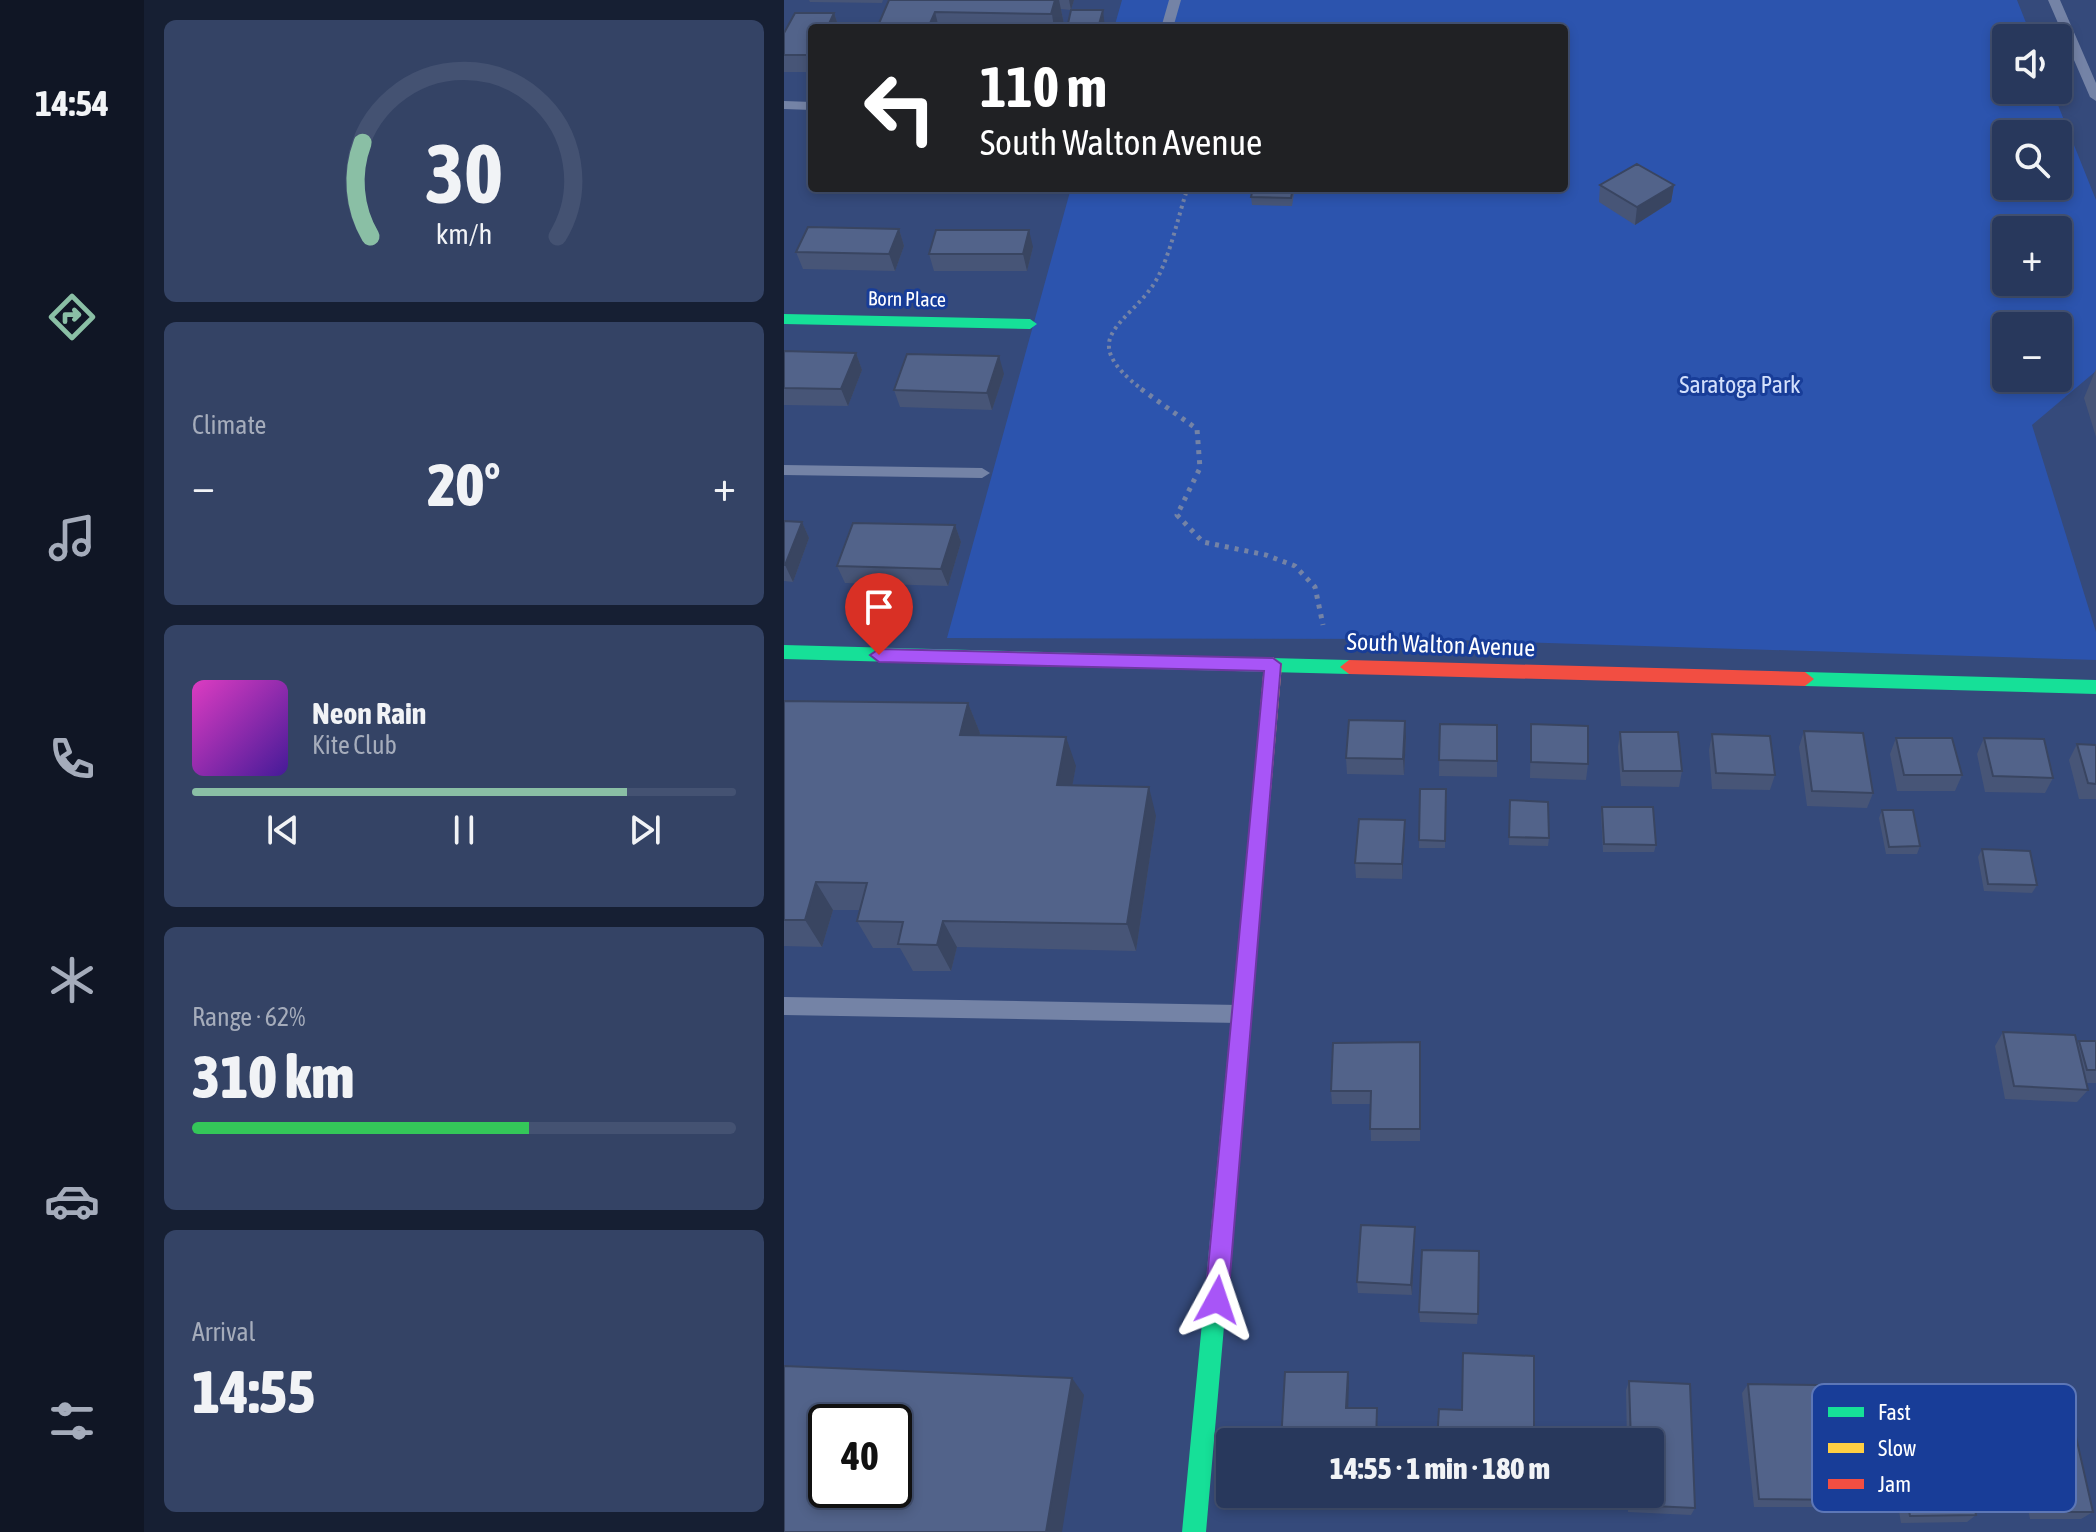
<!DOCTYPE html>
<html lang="en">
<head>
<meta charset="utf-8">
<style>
  body { margin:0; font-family:"Asap Condensed",sans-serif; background:#344365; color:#f1f3f6; height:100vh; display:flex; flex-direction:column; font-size:30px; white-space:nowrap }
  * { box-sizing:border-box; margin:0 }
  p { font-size:26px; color:#a5acbb }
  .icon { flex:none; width:44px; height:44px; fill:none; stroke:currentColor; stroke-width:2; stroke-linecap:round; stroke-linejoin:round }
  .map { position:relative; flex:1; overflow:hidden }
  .drawer { display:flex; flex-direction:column; gap:20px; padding:20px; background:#161f33; width:640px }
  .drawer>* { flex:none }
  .guide { position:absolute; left:24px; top:24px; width:760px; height:168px; border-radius:8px; box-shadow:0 4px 12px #0003,0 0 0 2px #445272; background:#202124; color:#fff; overflow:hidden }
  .controls { position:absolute; left:1208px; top:24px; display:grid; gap:16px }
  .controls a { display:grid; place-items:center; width:80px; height:80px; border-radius:8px; background:#28385c; box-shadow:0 4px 12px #0003,0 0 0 2px #445272; font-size:40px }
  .speed { position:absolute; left:24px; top:1404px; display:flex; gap:16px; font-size:40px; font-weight:700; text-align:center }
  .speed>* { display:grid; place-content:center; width:104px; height:104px; border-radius:50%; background:#28385c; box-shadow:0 4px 12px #0003,0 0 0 2px #445272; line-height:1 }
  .speed .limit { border:4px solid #111; border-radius:12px; background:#fff; color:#111 }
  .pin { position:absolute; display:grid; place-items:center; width:68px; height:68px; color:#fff; margin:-82px -34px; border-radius:50% 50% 50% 0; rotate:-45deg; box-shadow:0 0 8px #0007 }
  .pin .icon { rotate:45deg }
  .me { position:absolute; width:88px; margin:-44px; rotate:5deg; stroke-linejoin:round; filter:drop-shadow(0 0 6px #0008) }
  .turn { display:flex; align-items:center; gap:28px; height:168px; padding:0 40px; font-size:36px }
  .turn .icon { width:104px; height:104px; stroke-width:2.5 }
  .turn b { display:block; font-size:56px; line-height:68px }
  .big { font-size:60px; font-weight:800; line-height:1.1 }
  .drawer .card { flex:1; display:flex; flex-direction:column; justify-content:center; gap:12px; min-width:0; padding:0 28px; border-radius:12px; background:#344365 }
  .drawer .dial { align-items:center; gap:0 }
  .dial svg { height:208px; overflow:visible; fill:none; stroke:#445272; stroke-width:7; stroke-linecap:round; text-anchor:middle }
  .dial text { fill:#f1f3f6; stroke:none }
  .song { display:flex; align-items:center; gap:24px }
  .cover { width:96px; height:96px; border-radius:12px; background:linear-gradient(135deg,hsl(310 70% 55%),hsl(260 70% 35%)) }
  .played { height:8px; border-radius:4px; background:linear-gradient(90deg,#8abfa5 80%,#445272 80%) }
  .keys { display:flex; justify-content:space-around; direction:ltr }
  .heat { display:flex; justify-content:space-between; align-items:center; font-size:44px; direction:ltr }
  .charge { height:12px; border-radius:6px; background:linear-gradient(90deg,#34c759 62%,#445272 0) }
  .trip { position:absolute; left:432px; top:1428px; width:448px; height:80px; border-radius:8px; background:#28385c; box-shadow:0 4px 12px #0003,0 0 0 2px #445272; font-weight:800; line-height:80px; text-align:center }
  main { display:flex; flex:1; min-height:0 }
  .menu { display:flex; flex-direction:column; width:144px; justify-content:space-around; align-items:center; background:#101625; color:#a5acbb }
  .menu .icon { width:56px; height:56px }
  .menu .on { color:#8abfa5 }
  .menu b { font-size:36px; color:#f1f3f6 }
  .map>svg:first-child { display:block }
</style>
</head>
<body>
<main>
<nav class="menu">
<b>14:54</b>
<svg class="icon on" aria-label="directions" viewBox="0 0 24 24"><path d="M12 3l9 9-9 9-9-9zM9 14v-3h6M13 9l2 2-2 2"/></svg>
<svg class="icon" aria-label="music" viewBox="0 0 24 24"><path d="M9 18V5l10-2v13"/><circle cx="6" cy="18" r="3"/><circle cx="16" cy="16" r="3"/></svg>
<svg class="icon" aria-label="phone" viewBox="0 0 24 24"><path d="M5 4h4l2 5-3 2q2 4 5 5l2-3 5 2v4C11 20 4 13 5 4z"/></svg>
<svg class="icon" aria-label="climate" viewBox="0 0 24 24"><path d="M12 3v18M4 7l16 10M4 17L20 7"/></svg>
<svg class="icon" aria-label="car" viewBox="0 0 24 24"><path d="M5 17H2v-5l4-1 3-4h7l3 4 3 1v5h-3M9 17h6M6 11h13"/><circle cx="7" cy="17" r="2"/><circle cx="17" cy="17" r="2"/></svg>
<svg class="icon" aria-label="filters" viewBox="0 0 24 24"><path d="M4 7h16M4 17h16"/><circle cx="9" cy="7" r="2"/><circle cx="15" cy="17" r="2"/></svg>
</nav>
<section class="drawer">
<div class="card dial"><svg viewBox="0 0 100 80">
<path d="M14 69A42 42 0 1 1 86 69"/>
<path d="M14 69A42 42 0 0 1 11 33" stroke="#8abfa5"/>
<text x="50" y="56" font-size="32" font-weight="700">30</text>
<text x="50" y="72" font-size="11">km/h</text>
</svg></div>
<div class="card"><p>Climate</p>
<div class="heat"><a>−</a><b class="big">20°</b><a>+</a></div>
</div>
<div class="card">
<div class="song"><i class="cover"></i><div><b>Neon Rain</b><p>Kite Club</p></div></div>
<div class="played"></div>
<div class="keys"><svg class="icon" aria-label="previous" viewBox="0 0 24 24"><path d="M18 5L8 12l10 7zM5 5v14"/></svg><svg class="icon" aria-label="pause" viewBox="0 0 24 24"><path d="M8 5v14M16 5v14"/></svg><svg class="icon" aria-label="next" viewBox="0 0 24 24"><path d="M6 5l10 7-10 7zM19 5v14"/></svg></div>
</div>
<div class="card"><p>Range · 62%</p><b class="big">310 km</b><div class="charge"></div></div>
<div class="card"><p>Arrival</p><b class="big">14:55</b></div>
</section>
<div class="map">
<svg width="1312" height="1532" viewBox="0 0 1312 1532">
  <rect width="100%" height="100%" fill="#354a7b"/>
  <!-- green -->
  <path fill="#2c54ae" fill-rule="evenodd" d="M338 0H1233L1248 38H1222V90H1268L1312 200V371L1248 425 1312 632V660L639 639 163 638 287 188H780V28H330ZM1222 134H1274V186H1222ZM1222 230H1274V282H1222ZM1222 326H1274V378H1222Z"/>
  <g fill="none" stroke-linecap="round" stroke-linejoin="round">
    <!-- path-far1 -->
    <path stroke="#7483a6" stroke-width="4" stroke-dasharray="3 4" stroke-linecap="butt" d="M360 391C286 335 348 325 374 277 387 251 393 221 402 193L383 188"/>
    <!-- path -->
    <path stroke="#7483a6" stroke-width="5" stroke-dasharray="4 6" stroke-linecap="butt" d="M357 389 413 429 416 468 393 515 419 542 482 555 511 566 531 587 539 625"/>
    <!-- lane -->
    <path fill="#7483a6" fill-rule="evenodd" d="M385 0H397L389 28H377Z
      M1264 0H1276L1312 83V101L1306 97Z
      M0 101 28 102V110L0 109Z
      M0 465 198 468 206 473 198 478 0 475Z
      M0 997 455 1005 462 1008 465 1014 462 1020 455 1023 0 1015Z"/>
    <!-- fast -->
    <path fill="#16e098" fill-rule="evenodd" d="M0 314 246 319 253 324 246 329 0 324Z
      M0 645 565 660 574 667 565 674 0 659Z
      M1021 672 1312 680V694L1021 686 1012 679Z
      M478 783 484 785 487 790 422 1532H398L469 790 472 785Z"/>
    <!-- slow -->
    <path fill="#ffcf43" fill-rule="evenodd" d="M489 657 498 664 487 790 484 795H472L469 790 480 664Z"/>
    <!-- jam -->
    <path fill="#f24e42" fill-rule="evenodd" d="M565 660 1021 672 1030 679 1021 686 565 674 556 667Z"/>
  </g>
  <!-- wall -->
  <path fill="#475577" d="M25 0H99L98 3 26 2Z
    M105 0H290L287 10 277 9 280 24 279 28H93Z
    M50 13 55 28H28V72H0V33Z
    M816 185H890L887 202 851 225 815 202Z
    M510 194 508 206 468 205 467 197Z
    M115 229 120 246 111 271 19 269 12 252Z
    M249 247 243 271H150L145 254Z
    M0 351 72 353 78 370 64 406 0 405Z
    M1312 369V437L1300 398Z
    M220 374 208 410 116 407 110 390Z
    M0 521 18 522 25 538 9 582 0 581Z
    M171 525 177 542 164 586 61 583 53 566Z
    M0 701 184 703 196 733 195 736 292 766 288 786 372 816 352 951 173 947 167 971H129L116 948H89L73 921 76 910H49L38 947 0 946Z
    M656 724 713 761V777L655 776Z
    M747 724 804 764 802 780 746 778Z
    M1020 731 1089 793 1083 808 1023 806 1015 747Z
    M836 732 898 771 895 787 837 786 834 747Z
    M928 734 991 775 986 790 928 789 925 750Z
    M622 737 620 775 563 774 562 758Z
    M1112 738 1178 775 1171 791H1113L1106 754Z
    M1200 738 1269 778 1261 793 1201 792 1193 754Z
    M1293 744 1312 745V799H1295L1285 760Z
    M636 789H662L661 848H635Z
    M726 800 765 838 764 846 725 845Z
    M818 807 872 845 870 852H819L817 814Z
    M1098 810 1136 846 1133 854H1102L1095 818Z
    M621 835 618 879 572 878 571 863Z
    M1198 849 1253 885 1248 893 1200 891 1194 857Z
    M1219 1032 1293 1044 1295 1041H1312V1083H1302L1304 1090 1293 1102 1221 1099 1211 1046Z
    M636 1042V1141H587L586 1104H548L547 1091Z
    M631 1238 628 1295 574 1293 573 1282Z
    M635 1312 694 1314 693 1324 636 1322Z
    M845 1381 911 1508 907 1515 844 1512V1494H866V1442H843L842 1390Z
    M964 1384 1038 1420 1068 1500 1060 1507H970L958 1393Z
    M1233 1396 1309 1512 1297 1519H1246L1223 1405Z
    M1105 1402 1192 1515 1183 1522 1117 1523 1098 1411Z"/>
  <!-- shaded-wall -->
  <path fill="#394561" d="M266 0H275L280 24 279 28H270Z
    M285 0H290L287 10Z
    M319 10 321 28H314Z
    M151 12 155 28H144Z
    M50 13 55 28H43Z
    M890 185 887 202 851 225 853 207Z
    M115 229 120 246 111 271 105 254Z
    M245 230 249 247 243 271 239 254Z
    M72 353 78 370 64 406 57 389Z
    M215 356 220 374 208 410 203 393Z
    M18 522 25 538 9 582 1 565Z
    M171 525 177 542 164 586 157 569Z
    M184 703 196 733 188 764 176 735Z
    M621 721 622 737 620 775 619 759Z
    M282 737 292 766 283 814 273 785Z
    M365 787 372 816 352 951 343 924Z
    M621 820V835L618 879V864Z
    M32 882 49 910 38 947 21 920Z
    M159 921 173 947 167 971 153 945Z
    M631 1227V1238L628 1295 627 1285Z
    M564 1372 565 1381 564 1417 562 1408Z
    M288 1378 300 1395 278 1532H262Z"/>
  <!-- building -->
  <path fill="#52638a" stroke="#394561" stroke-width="2" fill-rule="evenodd" d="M105 0H271L267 14 151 12 144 28H93Z
    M287 10H319L314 28H283Z
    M11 13H50L43 28H28V55H0V33Z
    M853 164 890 185 853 207 816 185Z
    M469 188H509L507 198 467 197Z
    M24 227 115 229 105 254 12 252Z
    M152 230H245L239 254H145Z
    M0 351 72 353 57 389 0 388Z
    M123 354 215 356 203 393 110 390Z
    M0 521 18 522 1 565H0Z
    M69 523 171 525 157 569 53 566Z
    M0 701 184 703 176 735 282 737 273 785 365 787 343 924 159 921 153 945 114 944 119 922 73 921 83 883 32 882 21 920H0Z
    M565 720 621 721 619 759 562 758Z
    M656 724 713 725V761L655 760Z
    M747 724 804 726V764L747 762Z
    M1020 731 1079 733 1089 793 1028 791Z
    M836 732H894L898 771H839Z
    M928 734 986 736 991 775 932 773Z
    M1112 738H1168L1178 775H1120Z
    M1200 738 1260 739 1269 778 1209 776Z
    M1293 744 1312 745V784L1304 783Z
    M636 789H662L661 841 635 840Z
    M726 800 764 802 765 838 725 837Z
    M818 807H869L872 845 820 844Z
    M1098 810H1129L1136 846 1105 847Z
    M575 819 621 820 618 864 571 863Z
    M1198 849 1246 851 1253 885 1204 884Z
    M1219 1032 1291 1035 1304 1090 1230 1086Z
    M1295 1041H1312V1070H1303Z
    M636 1042V1129H586L587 1091H547L549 1043Z
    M577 1225 631 1227 627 1285 573 1282Z
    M638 1250 695 1251 694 1314 635 1312Z
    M679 1353 750 1356V1442H653L655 1409 678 1410Z
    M0 1366 288 1378 262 1532H0ZM42 1422H110V1490H42Z
    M501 1372H564L562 1408H593L592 1442H497Z
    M845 1381 906 1384 911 1508 848 1505V1494H866V1442H847Z
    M964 1384 1033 1385 1038 1420H1057L1068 1500 975 1499Z
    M1233 1396 1283 1397 1309 1512H1257Z
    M1170 1401 1192 1515 1126 1516 1105 1402Z"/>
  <!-- route -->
  <path fill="#a855f7" stroke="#6d37a1" stroke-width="2" d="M95 649 489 658 497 664 444 1300 441 1308 433 1311 425 1308 421 1300 480 671 95 662 86 655Z"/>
  <g text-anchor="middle" stroke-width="6" stroke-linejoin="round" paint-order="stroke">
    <!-- far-street labels -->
    <g font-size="20" fill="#fff" stroke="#183d98">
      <text transform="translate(123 299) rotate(1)" y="7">Born Place</text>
    </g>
    <!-- park labels -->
    <g font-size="24" fill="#d3e0fc" stroke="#183d98">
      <text x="956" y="393">Saratoga Park</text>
    </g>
    <!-- street labels -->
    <g font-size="24" fill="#fff" stroke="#183d98">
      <text transform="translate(657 645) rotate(2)" y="8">South Walton Avenue</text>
    </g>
  </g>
  <!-- legend -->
  <rect x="1028" y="1384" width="264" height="128" rx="12" fill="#183d98" stroke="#5d77b7" stroke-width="2"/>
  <rect x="1044" y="1407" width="36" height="10" fill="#16e098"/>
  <rect x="1044" y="1443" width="36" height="10" fill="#ffcf43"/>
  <rect x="1044" y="1479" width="36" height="10" fill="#f24e42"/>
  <g font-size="22" fill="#fff">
    <text x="1094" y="1420">Fast</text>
    <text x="1094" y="1456">Slow</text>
    <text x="1094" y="1492">Jam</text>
  </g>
</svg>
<div class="controls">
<a><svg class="icon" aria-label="sound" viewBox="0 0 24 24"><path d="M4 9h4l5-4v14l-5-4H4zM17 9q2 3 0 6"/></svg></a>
<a><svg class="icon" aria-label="search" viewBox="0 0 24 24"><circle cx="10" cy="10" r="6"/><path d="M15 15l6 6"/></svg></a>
<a>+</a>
<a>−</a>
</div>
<div class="speed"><div class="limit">40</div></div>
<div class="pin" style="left:95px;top:655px;background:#d93025"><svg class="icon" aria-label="arrive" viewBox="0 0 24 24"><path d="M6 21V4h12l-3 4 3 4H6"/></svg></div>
<svg class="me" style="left:433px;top:1300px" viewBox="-20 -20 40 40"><path d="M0-17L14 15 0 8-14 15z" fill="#a855f7" stroke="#fff" stroke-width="4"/></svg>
<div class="trip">14:55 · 1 min · 180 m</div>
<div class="guide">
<div class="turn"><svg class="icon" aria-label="left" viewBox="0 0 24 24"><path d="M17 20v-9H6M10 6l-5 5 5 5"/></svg><div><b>110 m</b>South Walton Avenue</div></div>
</div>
</div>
</main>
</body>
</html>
